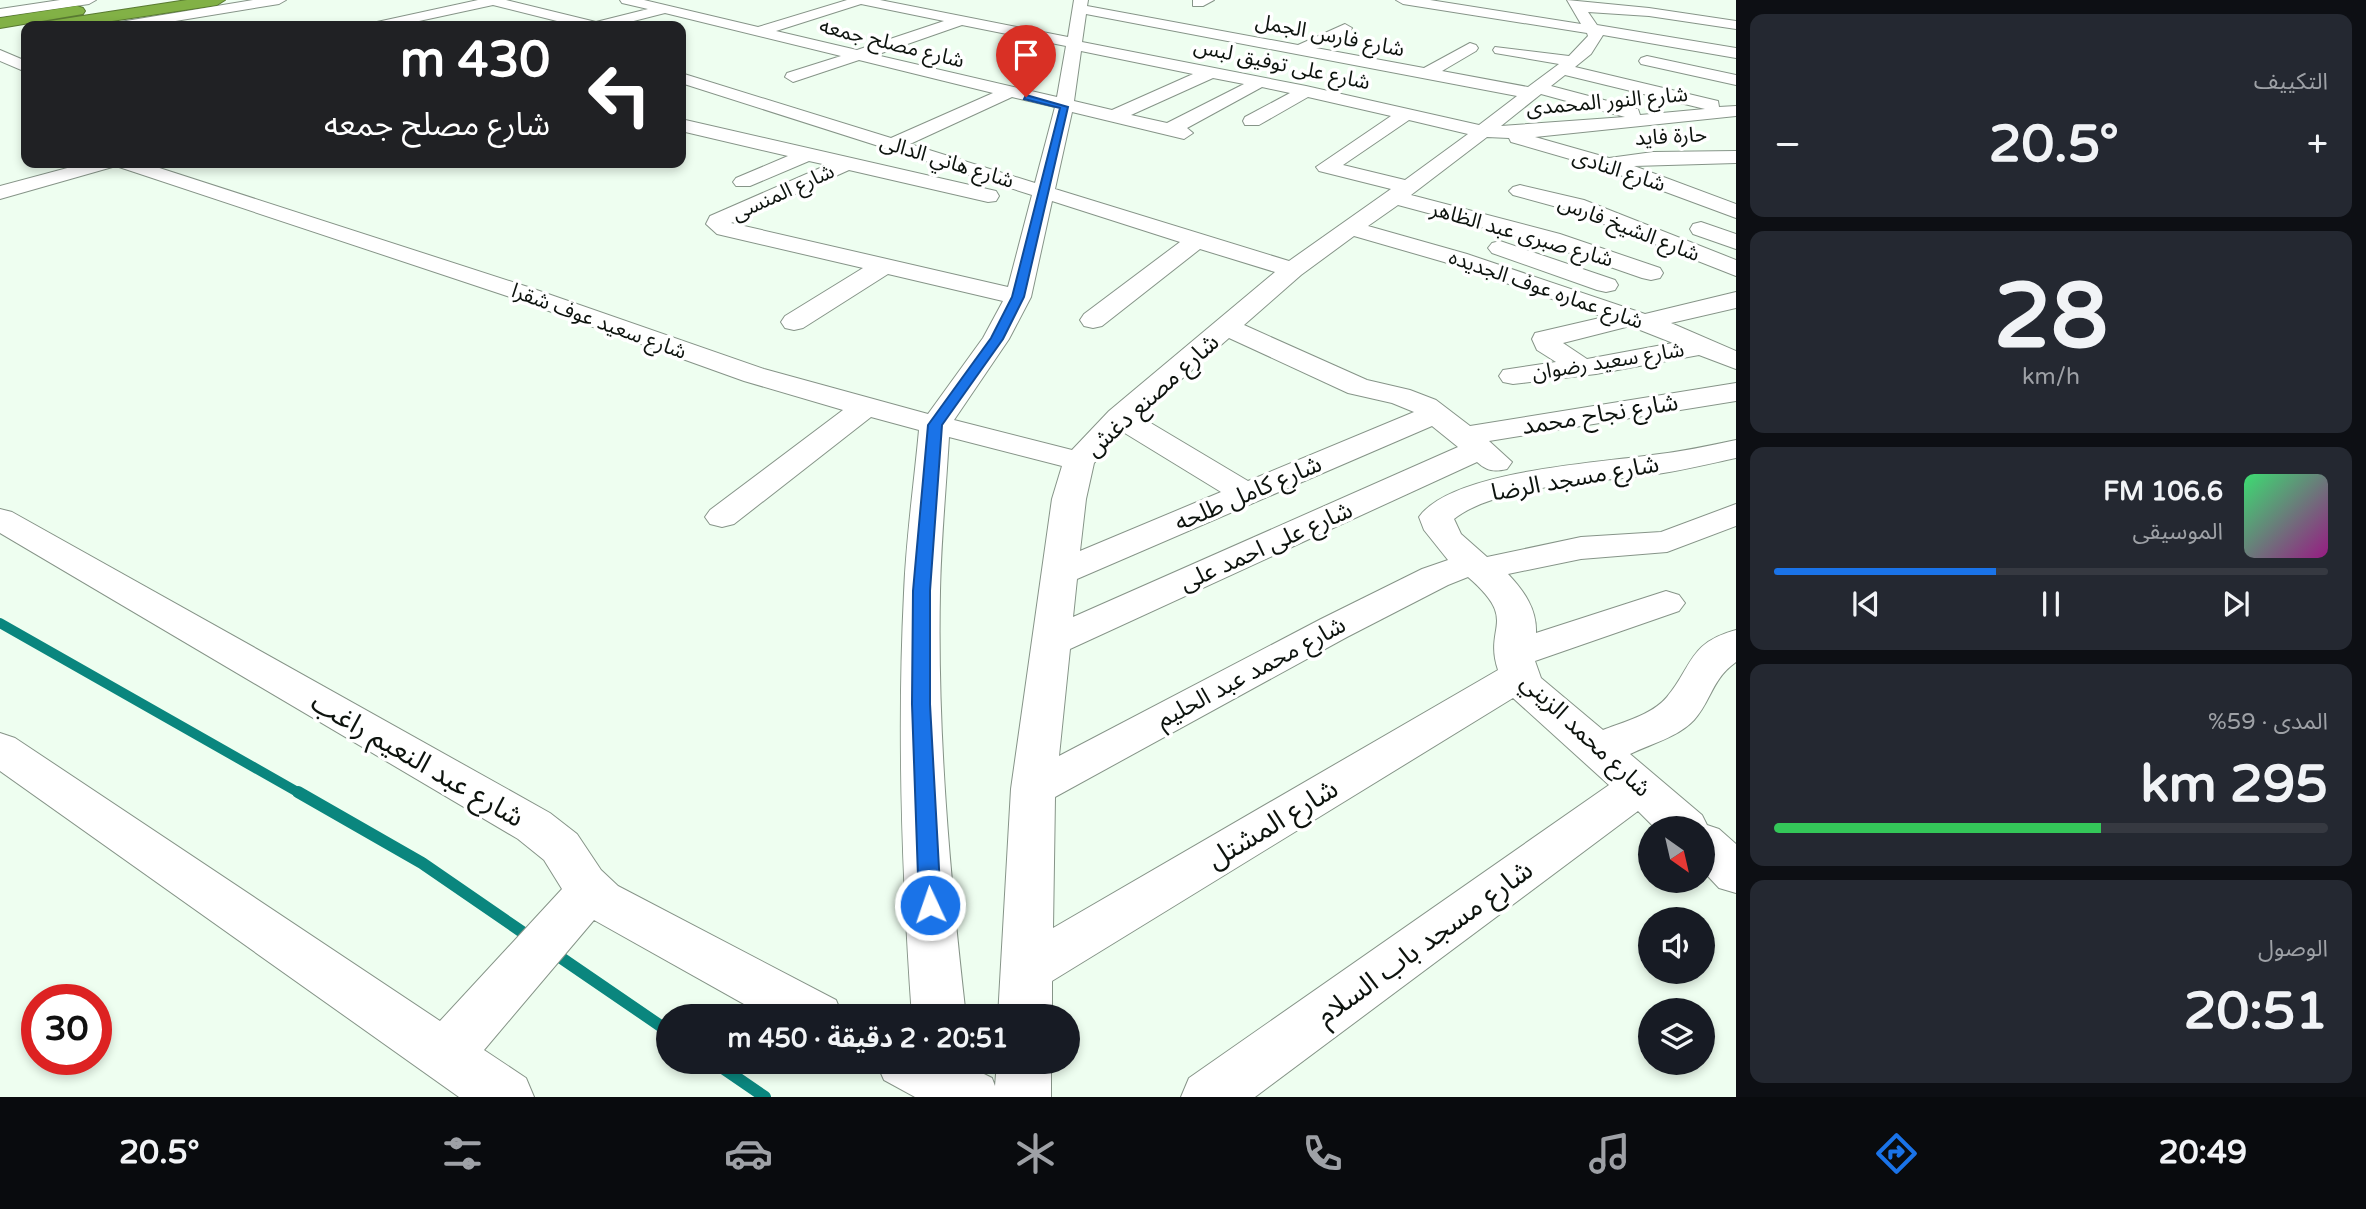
<!DOCTYPE html>
<html lang="ar">
<head>
<meta charset="utf-8">
<style>
  body { margin:0; font-family:"Varela Round","Noto Sans Arabic",sans-serif; background:#242831; color:#f1f3f6; direction:rtl; height:100vh; display:flex; flex-direction:column; font-size:26px; white-space:nowrap }
  * { box-sizing:border-box; margin:0 }
  p { font-size:23px; color:#9ea1a6 }
  .icon { flex:none; width:38px; height:38px; fill:none; stroke:currentColor; stroke-width:2; stroke-linecap:round; stroke-linejoin:round }
  .map { position:relative; flex:1; overflow:hidden; direction:ltr }
  .sheet { display:flex; flex-direction:column; gap:14px; padding:14px; background:#0d0f14; width:630px }
  .sheet>* { flex:none }
  .hud { position:absolute; left:21px; top:21px; width:665px; height:147px; border-radius:14px; box-shadow:0 4px 10px #0003; direction:rtl; background:#202124; color:#fff; overflow:hidden }
  .needle { width:46px; rotate:146deg }
  .controls { position:absolute; left:1638px; top:816px; display:grid; gap:14px }
  .controls a { display:grid; place-items:center; width:77px; height:77px; border-radius:50%; background:#171b24; box-shadow:0 4px 10px #0003; font-size:35px }
  .speed { position:absolute; left:21px; top:984px; display:flex; gap:14px; font-size:35px; font-weight:700; text-align:center }
  .speed>* { display:grid; place-content:center; width:91px; height:91px; border-radius:50%; background:#171b24; box-shadow:0 4px 10px #0003; line-height:1 }
  .speed .limit { border:10px solid #d22; background:#fff; color:#111 }
  .pin { position:absolute; display:grid; place-items:center; width:60px; height:60px; color:#fff; margin:-72px -30px; border-radius:50% 50% 50% 0; rotate:-45deg; box-shadow:0 0 7px #0007 }
  .pin .icon { rotate:45deg }
  .me { position:absolute; width:77px; margin:-38px; rotate:357deg; stroke-linejoin:round; filter:drop-shadow(0 0 5px #0008) }
  .turn { display:flex; align-items:center; gap:24px; height:147px; padding:0 21px; font-size:32px }
  .turn .icon { width:91px; height:91px; stroke-width:2.5 }
  .turn b { display:block; font-size:49px; line-height:60px }
  .big { font-size:52px; font-weight:700; line-height:1.1 }
  .sheet .card { flex:1; display:flex; flex-direction:column; justify-content:center; gap:10px; min-width:0; padding:0 24px; border-radius:14px; background:#242831 }
  .sheet .dial { align-items:center; gap:0 }
  .dial b { font-size:91px; line-height:1 }
  .song { display:flex; align-items:center; gap:21px }
  .cover { width:84px; height:84px; border-radius:10px; background:linear-gradient(135deg,hsl(140 70% 55%),hsl(310 70% 35%)) }
  .played { height:7px; border-radius:4px; background:linear-gradient(90deg,#1a73e8 40%,#363941 40%) }
  .keys { display:flex; justify-content:space-around; direction:ltr }
  .heat { display:flex; justify-content:space-between; align-items:center; font-size:38px; direction:ltr }
  .charge { height:10px; border-radius:5px; background:linear-gradient(90deg,#34c759 59%,#363941 0) }
  .trip { position:absolute; left:656px; top:1004px; width:424px; height:70px; border-radius:35px; background:#171b24; box-shadow:0 4px 10px #0003; font-weight:700; line-height:70px; text-align:center; direction:rtl }
  .tabs { display:flex; height:112px; justify-content:space-around; align-items:center; background:#090b0e; color:#9ea1a6 }
  .tabs .icon { width:49px; height:49px }
  .tabs .active { color:#1a73e8 }
  .tabs b { font-size:32px; color:#f1f3f6 }
  main { display:flex; flex:1; min-height:0 }
  .map>svg:first-child { display:block }
</style>
</head>
<body>
<main>
<section class="sheet">
<div class="card"><p>التكييف</p>
<div class="heat"><a>−</a><b class="big">20.5°</b><a>+</a></div>
</div>
<div class="card dial"><b>28</b><p>km/h</p></div>
<div class="card">
<div class="song"><i class="cover"></i><div><b>106.6 FM</b><p>الموسيقى</p></div></div>
<div class="played"></div>
<div class="keys"><svg class="icon" aria-label="previous" viewBox="0 0 24 24"><path d="M18 5L8 12l10 7zM5 5v14"/></svg><svg class="icon" aria-label="pause" viewBox="0 0 24 24"><path d="M8 5v14M16 5v14"/></svg><svg class="icon" aria-label="next" viewBox="0 0 24 24"><path d="M6 5l10 7-10 7zM19 5v14"/></svg></div>
</div>
<div class="card"><p>المدى · 59%</p><b class="big">295 km</b><div class="charge"></div></div>
<div class="card"><p>الوصول</p><b class="big">20:51</b></div>
</section>
<div class="map">
<svg width="1736" height="1097" viewBox="0 0 1736 1097">
  <rect width="100%" height="100%" fill="#eefef0"/>
  <g fill="none" stroke-linecap="round" stroke-linejoin="round">
    <!-- stream-far1 -->
    <path stroke="#0a867e" stroke-width="10" d="M0 623 301 794"/>
    <!-- stream -->
    <path stroke="#0a867e" stroke-width="12" d="M298 792 422 863 531 938
      M554 953 668 1031
      M714 1062 765 1097"/>
    <!-- street casing -->
    <g stroke="#869488" stroke-width="2">
      <path id="street" d="M60 0H96L89 4 0 17V9Z
        M253 0H286L279 4 145 26H113L120 22Z
        M478 0H506L596 22 648 9 622 3 620 0H644L758 27 847 0H880L1068 37 1074 0H1088L1087 6 1298 45 1345 24 1352 28 1350 31 1316 48 1424 68 1470 43 1476 45 1478 48 1476 51 1442 71 1528 87 1559 64 1495 53 1493 50 1495 47 1569 56 1588 36 1587 33 1403 4 1396 0H1430L1581 24 1567 0 1649 8 1736 21V29L1649 16 1588 12 1597 25 1736 48V58L1603 35 1591 54 1575 67 1718 101 1719 107 1736 106V116L1535 137 1609 158 1653 152 1736 151V163L1634 166 1736 204V218L1601 168 1511 142 1509 138 1487 137 1411 195 1560 234 1660 268 1663 273 1660 278 1651 280 1642 278 1544 244 1398 205 1368 226 1467 254 1645 314 1736 292V308L1671 323 1736 351V369L1699 355 1596 374 1513 384 1503 382 1499 376 1503 370 1556 362 1537 350 1532 339 1535 333 1604 317 1451 264 1354 236 1301 275 1244 325 1367 380 1410 390 1436 400 1470 426 1736 383V401L1489 441 1512 462 1507 469C1494 472 1487 471 1477 462L1070 649 1059 756 1321 619 1422 569 1448 560 1424 530 1419 517C1451 471 1597 463 1652 455 1680 452 1708 446 1736 440V458C1708 464 1680 471 1651 475 1597 482 1497 485 1454 519L1461 534 1487 557 1581 537 1661 532 1736 504V526L1667 552 1581 559 1508 574C1524 591 1537 609 1536 633L1666 591 1679 595 1685 603 1679 611 1535 661 1541 678 1603 730C1623 722 1652 715 1667 697 1693 666 1688 643 1736 630V662C1711 680 1712 700 1694 720 1678 737 1651 744 1630 754L1702 815 1707 825 1719 829 1736 844V893L1719 888 1703 871V828H1655L1638 811 1255 1097H1181L1189 1078 1609 785 1513 698 1052 981V1017H998L1011 789 1052 499 1062 466 949 437C946 489 941 540 940 591 937 733 950 876 966 1017H912C902 876 897 734 904 593 906 539 914 484 919 430L871 417 734 524 722 527 710 524 705 517 710 510 843 410 744 381 510 297 116 166 0 199V186L86 163H144L528 287 764 369 928 414 983 338 1003 301 888 274 803 328 794 330 785 328 781 322 785 316 863 268 717 234 706 224 710 216 827 165 809 161 750 186H736L733 182 736 178 788 156 681 131V119L996 191 999 196 996 201 988 202 849 170 731 223 1008 287 1032 195 681 83V73L891 138 993 93 859 60 793 82 785 77 787 73 841 56 665 13 614 26H577L493 5 396 26H370L377 22ZM861 4 944 21 857 50 776 31ZM1086 14 1517 96 1479 125 1306 86 1082 42ZM962 25 1066 46 1057 97 876 55ZM1081 51 1193 74 1112 110 1074 101ZM1565 75 1705 109 1640 115 1638 109 1551 86ZM1213 78 1244 84 1167 123 1131 115ZM1262 87 1290 93 1245 117 1243 121 1245 125H1259L1308 97 1391 116 1316 167 1319 171 1391 189 1289 261 1055 189 1072 112 1184 139 1193 133 1187 128ZM1541 94 1625 117 1501 126ZM1012 97 1055 107 1035 183 910 144ZM1409 120 1468 134 1405 180 1343 165ZM1052 201 1180 242 1084 314 1080 320 1084 326 1093 328 1102 326 1200 249 1275 272 1109 411 1072 450 954 420 1009 339 1031 297ZM1630 326 1673 343 1587 359 1563 343ZM1229 338 1348 393 1392 403 1414 412 1248 481 1139 416ZM1432 426 1458 447 1073 617 1077 579ZM1123 432 1221 492 1080 551 1086 499 1094 463ZM1468 577C1520 622 1483 625 1498 670L1053 928 1055 797 1347 637 1448 585Z
        M1193 0H1214L1203 6H1193Z
        M0 50 26 61V72L0 61Z
        M1647 56 1736 75V85L1641 64 1639 61 1641 58Z
        M1520 185 1584 200 1736 260V276L1568 210 1513 195 1509 191 1513 187Z
        M1701 222 1736 234V249L1693 234 1690 229 1693 224Z
        M1500 241 1615 280 1618 285 1615 290 1606 292 1597 290 1492 253 1488 248 1492 243Z
        M0 509 12 512 550 813 577 834 601 870 618 886 836 1000 843 1017H767L594 920 484 1050 526 1078 534 1097H459L0 771V733L15 738 440 1021 562 889 544 860 518 839 0 533Z
        M876 1062H960L992 1078 995 1086 997 1062H1051V1097H915L884 1080Z"/>
    </g>
    <!-- highway casing -->
    <g stroke="#597a32" stroke-width="2">
      <path id="highway" d="M187 0H225L217 5 79 26H42L50 21Z
        M77 6 83 8 85 11 83 14 0 28V18Z"/>
    </g>
    <!-- street -->
    <use href="#street" fill="#fff" fill-rule="evenodd"/>
    <!-- highway -->
    <use href="#highway" fill="#82b146" fill-rule="evenodd"/>
  </g>
  <!-- route -->
  <path fill="#1a73e8" stroke="#114b97" stroke-width="2" d="M1026 95 1068 107 1024 297 1003 339 942 425 930 591V704L941 905 938 912 930 915 922 912 919 905 912 704 913 591 928 425 991 338 1012 297 1060 108 1024 99Z"/>
  <g text-anchor="middle" stroke-width="7" stroke-linejoin="round" paint-order="stroke">
    <!-- far-street labels -->
    <g font-size="21" fill="#0d130e" stroke="#fff">
      <text transform="translate(1330 35) rotate(11)" y="7">شارع فارس الجمل</text>
      <text transform="translate(892 43) rotate(14)" y="7">شارع مصلح جمعه</text>
      <text transform="translate(1282 64) rotate(12)" y="7">شارع على توفيق لبس</text>
      <text transform="translate(1607 101) rotate(-5)" y="7">شارع النور المحمدى</text>
      <text transform="translate(1671 136) rotate(-3)" y="7">حارة فايد</text>
      <text transform="translate(947 161) rotate(17)" y="7">شارع هاني الدالى</text>
      <text transform="translate(1619 170) rotate(18)" y="7">شارع النادى</text>
      <text transform="translate(783 192) rotate(-24)" y="7">شارع المنسى</text>
      <text transform="translate(1629 228) rotate(21)" y="7">شارع الشيخ فارس</text>
      <text transform="translate(1522 234) rotate(16)" y="7">شارع صبرى عبد الظاهر</text>
      <text transform="translate(1546 289) rotate(19)" y="7">شارع عماره عوف الجديده</text>
      <text transform="translate(599 321) rotate(20)" y="7">شارع سعيد عوف شقرا</text>
      <text transform="translate(1608 361) rotate(-9)" y="7">شارع سعيد رضوان</text>
    </g>
    <!-- street labels -->
    <g font-size="24" fill="#0d130e" stroke="#fff">
      <text transform="translate(1152 395) rotate(-42)" y="8">شارع مصنع دغش</text>
      <text transform="translate(1600 414) rotate(-9)" y="8">شارع نجاح محمد</text>
      <text transform="translate(1575 478) rotate(-10)" y="8">شارع مسجد الرضا</text>
      <text transform="translate(1248 493) rotate(-23)" y="8">شارع كامل طلحه</text>
      <text transform="translate(1266 546) rotate(-24)" y="8">شارع على احمد على</text>
      <text transform="translate(1251 672) rotate(-28)" y="8">شارع محمد عبد الحليم</text>
      <text transform="translate(1586 735) rotate(43)" y="8">شارع محمد الزيني</text>
    </g>
    <!-- near-street labels -->
    <g font-size="28" fill="#0d130e" stroke="#fff">
      <text transform="translate(418 759) rotate(30)" y="10">شارع عبد النعيم راغب</text>
      <text transform="translate(1272 823) rotate(-31)" y="10">شارع المشتل</text>
      <text transform="translate(1424 942) rotate(-36)" y="10">شارع مسجد باب السلام</text>
    </g>
  </g>
</svg>
<div class="controls">
<a><svg class="needle" viewBox="-14 -14 28 28"><path d="M0-13l5 13h-10z" fill="#e53935"/><path d="M0 13l5-13h-10z" fill="#9ea1a6"/></svg></a>
<a><svg class="icon" aria-label="sound" viewBox="0 0 24 24"><path d="M4 9h4l5-4v14l-5-4H4zM17 9q2 3 0 6"/></svg></a>
<a><svg class="icon" aria-label="layers" viewBox="0 0 24 24"><path d="M12 4l9 5-9 5-9-5zM3 14l9 5 9-5"/></svg></a>
</div>
<div class="speed"><div class="limit">30</div></div>
<div class="pin" style="left:1026px;top:97px;background:#d93025"><svg class="icon" aria-label="arrive" viewBox="0 0 24 24"><path d="M6 21V4h12l-3 4 3 4H6"/></svg></div>
<svg class="me" style="left:930px;top:905px" viewBox="-20 -20 40 40"><circle r="17" fill="#1a73e8" stroke="#fff" stroke-width="3"/><path d="M0-11L8 9 0 5-8 9z" fill="#fff"/></svg>
<div class="trip">20:51 · 2 دقيقة · 450 m</div>
<div class="hud">
<div class="turn"><svg class="icon" aria-label="left" viewBox="0 0 24 24"><path d="M17 20v-9H6M10 6l-5 5 5 5"/></svg><div><b>430 m</b>شارع مصلح جمعه</div></div>
</div>
</div>
</main>
<nav class="tabs">
<b>20:49</b>
<svg class="icon active" aria-label="directions" viewBox="0 0 24 24"><path d="M12 3l9 9-9 9-9-9zM9 14v-3h6M13 9l2 2-2 2"/></svg>
<svg class="icon" aria-label="music" viewBox="0 0 24 24"><path d="M9 18V5l10-2v13"/><circle cx="6" cy="18" r="3"/><circle cx="16" cy="16" r="3"/></svg>
<svg class="icon" aria-label="phone" viewBox="0 0 24 24"><path d="M5 4h4l2 5-3 2q2 4 5 5l2-3 5 2v4C11 20 4 13 5 4z"/></svg>
<svg class="icon" aria-label="climate" viewBox="0 0 24 24"><path d="M12 3v18M4 7l16 10M4 17L20 7"/></svg>
<svg class="icon" aria-label="car" viewBox="0 0 24 24"><path d="M5 17H2v-5l4-1 3-4h7l3 4 3 1v5h-3M9 17h6M6 11h13"/><circle cx="7" cy="17" r="2"/><circle cx="17" cy="17" r="2"/></svg>
<svg class="icon" aria-label="filters" viewBox="0 0 24 24"><path d="M4 7h16M4 17h16"/><circle cx="9" cy="7" r="2"/><circle cx="15" cy="17" r="2"/></svg>
<b>20.5°</b>
</nav>
</body>
</html>
